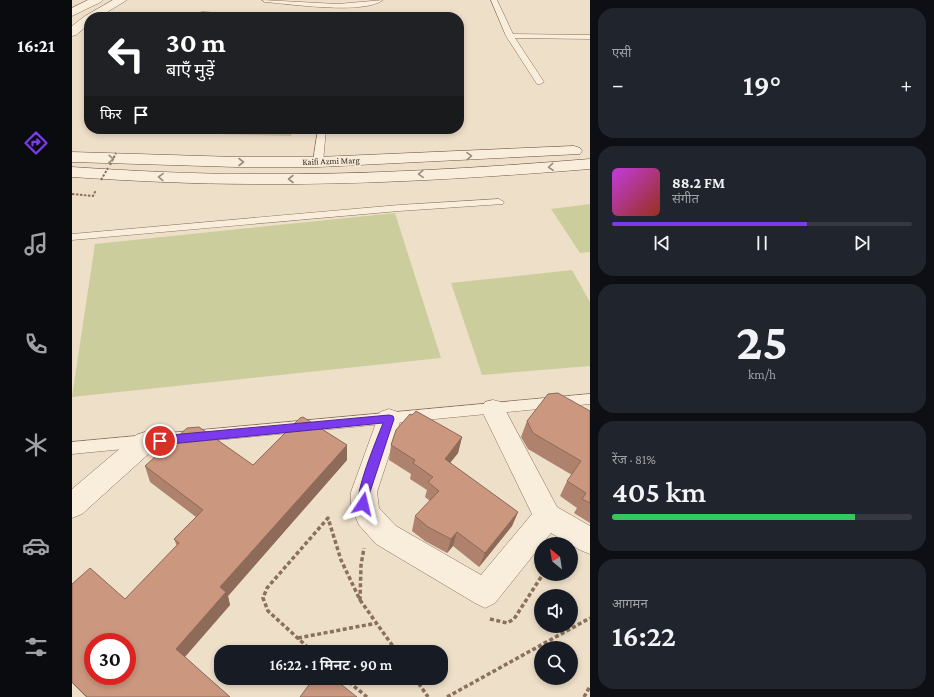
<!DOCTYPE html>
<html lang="hi">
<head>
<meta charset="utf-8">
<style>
  body { margin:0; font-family:"Crimson Pro","Noto Sans Devanagari",serif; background:#20242c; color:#f1f3f6; height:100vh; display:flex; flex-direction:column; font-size:15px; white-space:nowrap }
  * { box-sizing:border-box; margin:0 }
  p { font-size:13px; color:#9ea1a6 }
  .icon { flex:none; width:22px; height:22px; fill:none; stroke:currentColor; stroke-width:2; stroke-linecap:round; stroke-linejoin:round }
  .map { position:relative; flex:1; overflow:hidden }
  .panel { display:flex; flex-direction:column; gap:8px; padding:8px; background:#0d0f14; width:344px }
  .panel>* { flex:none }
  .top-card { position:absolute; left:12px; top:12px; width:380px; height:122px; border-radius:16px; box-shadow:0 2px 6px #0003; background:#202124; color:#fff; overflow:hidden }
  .needle { width:26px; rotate:330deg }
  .fabs { position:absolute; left:462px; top:537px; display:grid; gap:8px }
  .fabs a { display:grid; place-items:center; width:44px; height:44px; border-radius:50%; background:#171b24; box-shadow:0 2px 6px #0003; font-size:20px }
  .speed { position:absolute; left:12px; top:633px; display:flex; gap:8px; font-size:20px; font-weight:700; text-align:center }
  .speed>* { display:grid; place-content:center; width:52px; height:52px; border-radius:50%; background:#171b24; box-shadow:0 2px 6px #0003; line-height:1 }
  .speed .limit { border:6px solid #d22; background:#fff; color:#111 }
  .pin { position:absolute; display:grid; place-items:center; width:34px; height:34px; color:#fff; margin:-17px; border:2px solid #fff; border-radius:50%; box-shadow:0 1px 4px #0007 }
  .me { position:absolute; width:44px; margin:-22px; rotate:10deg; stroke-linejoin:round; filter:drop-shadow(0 0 3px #0008) }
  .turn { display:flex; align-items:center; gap:14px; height:84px; padding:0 16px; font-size:18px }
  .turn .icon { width:52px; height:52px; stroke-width:2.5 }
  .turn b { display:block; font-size:28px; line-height:34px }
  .then { display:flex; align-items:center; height:38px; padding:0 16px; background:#0003; gap:8px; font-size:15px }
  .big { font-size:30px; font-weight:600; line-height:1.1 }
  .panel .widget { flex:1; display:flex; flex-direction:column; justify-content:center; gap:6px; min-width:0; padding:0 14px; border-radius:16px; background:#20242c }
  .panel .dial { align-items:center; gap:0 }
  .dial b { font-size:52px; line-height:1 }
  .song { display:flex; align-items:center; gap:12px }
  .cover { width:48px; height:48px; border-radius:6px; background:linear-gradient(135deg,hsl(290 70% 55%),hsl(10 70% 35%)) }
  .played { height:4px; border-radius:2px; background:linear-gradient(90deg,#7c3aed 65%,#363941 65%) }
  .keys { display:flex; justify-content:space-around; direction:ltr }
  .heat { display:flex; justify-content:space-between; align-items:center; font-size:22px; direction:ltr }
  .charge { height:6px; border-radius:3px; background:linear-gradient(90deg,#34c759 81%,#363941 0) }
  .trip { position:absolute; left:142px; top:645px; width:234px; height:40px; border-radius:16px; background:#171b24; box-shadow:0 2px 6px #0003; font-weight:600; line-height:40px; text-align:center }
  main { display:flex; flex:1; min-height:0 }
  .tabs { display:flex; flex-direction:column; width:72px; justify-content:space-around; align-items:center; background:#090b0e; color:#9ea1a6 }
  .tabs .icon { width:28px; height:28px }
  .tabs .selected { color:#7c3aed }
  .tabs b { font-size:18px; color:#f1f3f6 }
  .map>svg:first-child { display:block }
</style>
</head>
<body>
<main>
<nav class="tabs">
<b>16:21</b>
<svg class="icon selected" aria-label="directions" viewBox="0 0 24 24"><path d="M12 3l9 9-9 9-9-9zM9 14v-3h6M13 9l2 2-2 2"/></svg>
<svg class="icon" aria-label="music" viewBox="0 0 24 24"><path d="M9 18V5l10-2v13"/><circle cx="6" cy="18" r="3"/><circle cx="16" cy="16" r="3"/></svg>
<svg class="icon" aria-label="phone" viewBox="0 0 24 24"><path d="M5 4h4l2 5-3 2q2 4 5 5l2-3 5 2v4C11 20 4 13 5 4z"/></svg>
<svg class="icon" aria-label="climate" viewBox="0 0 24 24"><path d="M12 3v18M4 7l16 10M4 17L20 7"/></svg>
<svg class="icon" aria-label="car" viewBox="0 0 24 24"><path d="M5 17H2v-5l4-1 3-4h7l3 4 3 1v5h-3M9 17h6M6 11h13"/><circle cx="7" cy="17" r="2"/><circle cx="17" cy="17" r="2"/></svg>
<svg class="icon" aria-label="filters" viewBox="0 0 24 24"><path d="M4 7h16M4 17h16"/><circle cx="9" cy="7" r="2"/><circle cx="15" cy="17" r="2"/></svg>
</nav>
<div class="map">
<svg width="518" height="697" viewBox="0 0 518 697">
  <rect width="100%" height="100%" fill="#eedfc9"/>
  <!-- green -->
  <path fill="#cccd9c" d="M66 129H220L219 136 64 132Z
    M518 204V252L508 253 479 209Z
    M323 213 369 358 0 397 23 244Z
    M500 270 518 302V366L410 375 379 283Z"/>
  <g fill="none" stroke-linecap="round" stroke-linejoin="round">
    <!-- lane casing -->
    <g stroke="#8a705d" stroke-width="1">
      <path id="lane" d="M190 0 266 4 311 0C292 15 218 4 193 2Z
        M419 0H425L441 34 518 35V39L443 38 472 82 468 84H465L434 36Z
        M130 12 189 15 192 17 128 15V13Z
        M246 129H254L251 162 246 165 241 162Z
        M427 199 432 202 431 204 327 211 0 240V234L327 205Z
        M518 394V404L0 454V442Z"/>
    </g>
    <!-- street casing -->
    <g stroke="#8a705d" stroke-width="1">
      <path id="street" d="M16 0H31L29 2 0 16V8Z
        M41 0H55L27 17H17V24L4 35 0 36V26L13 16Z
        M421 400 429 402 485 507 518 526V554L508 550 479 533 423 603 413 608 403 603 304 544 287 525 279 506V492L308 412 317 409 326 412 329 419 305 492 307 508 324 526 409 575 460 514 409 409 413 402Z
        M73 432 82 435 85 442 82 449 10 514 0 518V489L64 435Z"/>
    </g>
    <!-- secondary casing -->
    <g stroke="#6c5240" stroke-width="1">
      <path id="secondary" d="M502 146 508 148 510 151 508 154 246 167H164L0 162V152L164 157H246Z
        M518 159V169C406 178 294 185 182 184 121 184 61 181 0 177V167C61 171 121 174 182 174 294 175 406 168 518 159Z"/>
    </g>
    <!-- path-far1 -->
    <path stroke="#8a705d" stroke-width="2" stroke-dasharray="2.5 1.5" stroke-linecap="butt" d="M0 194 21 196 24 190"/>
    <!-- path -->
    <path stroke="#8a705d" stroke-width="3.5" stroke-dasharray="4 2.5" stroke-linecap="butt" d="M288 600 325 652
      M418 619 435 623 442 619 471 574
      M226 638 305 623
      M241 652 196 611 191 598 195 588 256 518 269 560 288 600 289 565 292 548
      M272 678 295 697
      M343 678 356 697
      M375 697 518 618
      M512 697 518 686"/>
    <!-- lane -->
    <use href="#lane" fill="#f9eddc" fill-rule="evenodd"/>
    <!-- street -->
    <use href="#street" fill="#f9eddc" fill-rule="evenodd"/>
    <!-- secondary -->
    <use href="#secondary" fill="#f9eddc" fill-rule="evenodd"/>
    <!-- path-bridge -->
    <path stroke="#8a705d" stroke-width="2" stroke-dasharray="2.5 1.5" stroke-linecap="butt" d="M38 165 44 153
      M29 180 36 168"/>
  </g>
  <!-- wall -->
  <path fill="#af826d" d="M518 411V523L502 513 505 508 488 496 495 481 500 475 456 449 449 437 455 421Z
    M390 437 386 453 378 463 446 512 440 526 407 567 381 546 375 553 353 541 340 531 343 516 358 501 353 497 355 490 338 479 339 474 317 460 319 445Z
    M275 445V460L156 596 158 605 113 657 158 697H14L0 683V584L53 599 105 546 102 539 124 517 78 482 73 466 181 465Z"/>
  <!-- shaded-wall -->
  <path fill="#8e6a59" d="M390 437 386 453 369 474 373 459Z
    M275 445V460L156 596 158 605 110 660 104 649 148 587Z
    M446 512 440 526 407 567 413 553Z
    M385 532 381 546 375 553 379 539Z"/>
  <!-- building -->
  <path fill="#cb977f" stroke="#8e6a59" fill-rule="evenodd" d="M486 393 518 411V503L510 499 514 493 495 481 509 461 461 433 455 421 476 394Z
    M344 411 390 437 373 459 446 512 413 553 385 532 379 539 356 527 343 516 367 491 356 482 361 477 341 463 343 460 319 445 324 430 338 414 340 415Z
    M231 417 275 445 148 587 154 592 104 649 158 697H15L0 682V584L18 568 53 599 107 543 102 539 131 510 73 466 115 428 127 427 181 465 228 418ZM21 642H55V676H21Z
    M242 678H261L285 697H228Z"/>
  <!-- one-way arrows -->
  <defs><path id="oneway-chevron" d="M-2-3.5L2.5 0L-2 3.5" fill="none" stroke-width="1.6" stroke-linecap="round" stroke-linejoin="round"/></defs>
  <g stroke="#9a8c7e">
    <use href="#oneway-chevron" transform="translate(397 156) rotate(-2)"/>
    <use href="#oneway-chevron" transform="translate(39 159) rotate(2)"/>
    <use href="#oneway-chevron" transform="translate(169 162)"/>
    <use href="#oneway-chevron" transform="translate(479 167) rotate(175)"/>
    <use href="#oneway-chevron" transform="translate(349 174) rotate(178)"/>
    <use href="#oneway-chevron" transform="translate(89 177) rotate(-178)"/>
    <use href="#oneway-chevron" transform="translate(219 179) rotate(-180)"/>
  </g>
  <!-- route -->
  <path fill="#7c3aed" stroke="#51269a" d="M317 415 321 416 322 419 298 492 295 507 291 509 287 507C281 495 305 439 311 423L88 445 85 444 83 441 85 438 88 436Z"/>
  <g text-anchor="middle" stroke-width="4" stroke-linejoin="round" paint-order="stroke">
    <!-- far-street labels -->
    <g font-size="9" fill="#3b2b21" stroke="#f6ead8">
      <text transform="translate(259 161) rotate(-2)" y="3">Kaifi Azmi Marg</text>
    </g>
  </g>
</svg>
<div class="fabs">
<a><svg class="needle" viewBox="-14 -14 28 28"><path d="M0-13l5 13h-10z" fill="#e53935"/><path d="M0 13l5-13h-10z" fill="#9ea1a6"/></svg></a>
<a><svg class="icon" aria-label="sound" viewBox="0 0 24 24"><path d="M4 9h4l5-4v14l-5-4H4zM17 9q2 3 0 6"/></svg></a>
<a><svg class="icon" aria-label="search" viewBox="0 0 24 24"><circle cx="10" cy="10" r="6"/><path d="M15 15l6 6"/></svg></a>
</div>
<div class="speed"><div class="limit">30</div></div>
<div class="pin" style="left:88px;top:441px;background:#d93025"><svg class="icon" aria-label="arrive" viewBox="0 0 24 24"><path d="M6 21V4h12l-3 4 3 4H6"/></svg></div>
<svg class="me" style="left:291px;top:504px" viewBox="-20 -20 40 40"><path d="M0-17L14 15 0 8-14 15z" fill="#7c3aed" stroke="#fff" stroke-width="4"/></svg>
<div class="trip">16:22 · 1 मिनट · 90 m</div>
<div class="top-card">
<div class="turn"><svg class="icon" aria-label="left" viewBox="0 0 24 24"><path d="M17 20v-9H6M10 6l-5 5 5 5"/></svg><div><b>30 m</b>बाएँ मुड़ें</div></div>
<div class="then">फिर<svg class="icon" aria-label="arrive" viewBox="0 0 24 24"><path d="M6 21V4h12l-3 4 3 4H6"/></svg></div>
</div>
</div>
<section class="panel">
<div class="widget"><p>एसी</p>
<div class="heat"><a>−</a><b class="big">19°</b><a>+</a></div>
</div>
<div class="widget">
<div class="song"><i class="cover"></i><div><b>88.2 FM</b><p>संगीत</p></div></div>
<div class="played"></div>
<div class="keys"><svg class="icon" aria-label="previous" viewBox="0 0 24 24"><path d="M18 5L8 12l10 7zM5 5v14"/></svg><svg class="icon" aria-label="pause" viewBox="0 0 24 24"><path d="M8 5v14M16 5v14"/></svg><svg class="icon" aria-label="next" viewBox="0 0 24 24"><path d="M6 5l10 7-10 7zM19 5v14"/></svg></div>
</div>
<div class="widget dial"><b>25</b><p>km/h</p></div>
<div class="widget"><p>रेंज · 81%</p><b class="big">405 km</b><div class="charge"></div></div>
<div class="widget"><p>आगमन</p><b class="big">16:22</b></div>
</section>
</main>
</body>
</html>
